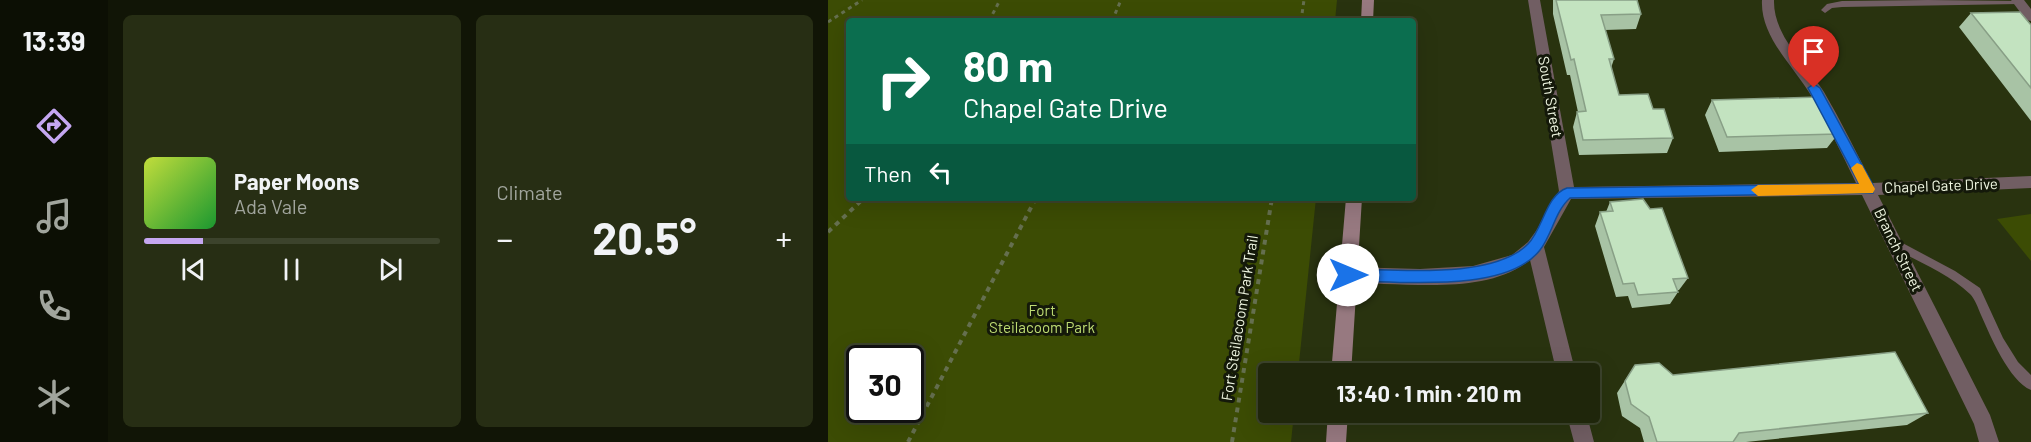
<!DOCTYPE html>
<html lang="en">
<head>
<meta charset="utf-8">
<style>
  body { margin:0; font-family:Barlow,sans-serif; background:#272e14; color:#f1f3f6; height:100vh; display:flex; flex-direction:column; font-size:22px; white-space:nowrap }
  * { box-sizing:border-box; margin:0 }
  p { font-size:20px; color:#a1a59d }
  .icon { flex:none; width:33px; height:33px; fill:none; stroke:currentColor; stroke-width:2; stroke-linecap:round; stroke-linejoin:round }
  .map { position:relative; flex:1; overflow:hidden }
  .details { display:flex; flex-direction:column; gap:15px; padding:15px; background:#111506; width:720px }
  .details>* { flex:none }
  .guide { position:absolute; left:18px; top:18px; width:570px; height:183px; border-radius:6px; box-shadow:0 6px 24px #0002,0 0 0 2px #3c432c; background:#0b6e4f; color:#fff; overflow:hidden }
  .speed { position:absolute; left:18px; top:345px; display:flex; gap:12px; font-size:30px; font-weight:700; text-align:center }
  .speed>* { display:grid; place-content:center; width:78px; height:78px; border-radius:50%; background:#1f260b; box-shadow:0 6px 24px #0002,0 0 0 2px #3c432c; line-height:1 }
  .speed .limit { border:3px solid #111; border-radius:9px; background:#fff; color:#111 }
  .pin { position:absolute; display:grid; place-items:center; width:51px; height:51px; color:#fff; margin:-62px -26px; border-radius:50% 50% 50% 0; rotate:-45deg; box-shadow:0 0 6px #0007 }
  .pin .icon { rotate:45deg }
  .me { position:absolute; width:66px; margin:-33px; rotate:90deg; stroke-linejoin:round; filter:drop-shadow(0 0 4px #0008) }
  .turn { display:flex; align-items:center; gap:21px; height:126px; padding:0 18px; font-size:27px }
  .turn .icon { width:78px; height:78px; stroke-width:2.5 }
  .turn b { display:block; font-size:42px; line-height:51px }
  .then { display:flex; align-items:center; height:57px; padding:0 18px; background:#0003; gap:12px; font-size:22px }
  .big { font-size:45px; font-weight:700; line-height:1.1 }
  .details .card { flex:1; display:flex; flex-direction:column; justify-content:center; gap:9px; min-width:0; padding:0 21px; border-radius:9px; background:#272e14 }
  .song { display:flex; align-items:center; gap:18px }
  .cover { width:72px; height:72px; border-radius:9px; background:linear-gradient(135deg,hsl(70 70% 55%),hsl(130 70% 35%)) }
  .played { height:6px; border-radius:3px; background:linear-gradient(90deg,#c5a7f1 20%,#3c432c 20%) }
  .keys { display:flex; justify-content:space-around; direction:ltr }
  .heat { display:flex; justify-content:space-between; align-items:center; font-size:33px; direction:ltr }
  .details .tiles { flex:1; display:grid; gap:15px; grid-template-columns:repeat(2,1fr) }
  .trip { position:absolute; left:430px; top:363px; width:342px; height:60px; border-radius:6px; background:#1f260b; box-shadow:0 6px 24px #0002,0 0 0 2px #3c432c; font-weight:700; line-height:60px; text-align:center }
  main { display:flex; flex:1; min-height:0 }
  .dock { display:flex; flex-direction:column; width:108px; justify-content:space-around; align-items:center; background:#0c0f04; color:#a1a59d }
  .dock .icon { width:42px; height:42px }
  .dock .selected { color:#c5a7f1 }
  .dock b { font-size:27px; color:#f1f3f6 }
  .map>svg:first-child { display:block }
</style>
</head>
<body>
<main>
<nav class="dock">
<b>13:39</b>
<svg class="icon selected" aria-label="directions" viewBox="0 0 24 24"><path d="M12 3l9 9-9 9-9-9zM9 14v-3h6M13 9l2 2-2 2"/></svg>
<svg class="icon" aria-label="music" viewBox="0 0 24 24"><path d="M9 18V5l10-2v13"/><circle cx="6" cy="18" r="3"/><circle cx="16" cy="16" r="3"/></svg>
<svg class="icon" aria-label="phone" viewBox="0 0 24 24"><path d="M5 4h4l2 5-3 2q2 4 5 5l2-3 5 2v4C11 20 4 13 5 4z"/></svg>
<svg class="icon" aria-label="climate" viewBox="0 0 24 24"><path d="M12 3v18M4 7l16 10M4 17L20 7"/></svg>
</nav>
<section class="details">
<div class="tiles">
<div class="card">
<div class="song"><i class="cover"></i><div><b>Paper Moons</b><p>Ada Vale</p></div></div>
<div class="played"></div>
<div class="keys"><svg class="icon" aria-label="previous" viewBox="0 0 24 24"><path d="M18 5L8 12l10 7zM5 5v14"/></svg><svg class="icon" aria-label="pause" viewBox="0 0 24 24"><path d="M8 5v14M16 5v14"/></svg><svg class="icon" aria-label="next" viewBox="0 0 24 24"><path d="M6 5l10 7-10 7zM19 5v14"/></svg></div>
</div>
<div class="card"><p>Climate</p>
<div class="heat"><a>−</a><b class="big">20.5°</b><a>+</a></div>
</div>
</div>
</section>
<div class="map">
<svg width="1203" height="442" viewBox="0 0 1203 442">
  <rect width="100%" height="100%" fill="#29330f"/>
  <!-- green -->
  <path fill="#3c4c04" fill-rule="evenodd" d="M0 0H509L507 21H21V198H488L470 373 441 374V412L466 413 463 442H0ZM82 358V410H32V358Z
    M1203 214V261L1169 219Z"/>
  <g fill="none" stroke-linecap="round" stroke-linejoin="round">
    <!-- path-far1 -->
    <path stroke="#656f4f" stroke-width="3" stroke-dasharray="4 4" stroke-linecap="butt" d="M161 21 172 0
      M284 21 293 0
      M473 21 476 0
      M0 22 34 0"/>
    <!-- path -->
    <path stroke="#656f4f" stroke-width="4" stroke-dasharray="5 5" stroke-linecap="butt" d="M0 232 36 198
      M80 442 208 198
      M404 442 444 198"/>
    <!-- service -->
    <path fill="#715e63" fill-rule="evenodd" d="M1100 0 1194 1 1190 4 1014 7 1004 8 997 13 993 10 999 4 1014 1Z
      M1067 239 1127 271 1152 288 1175 338 1190 362 1203 375V390C1181 381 1162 335 1153 315 1150 308 1147 299 1142 294 1121 274 1089 261 1063 247L1062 244 1063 241Z"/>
    <!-- minor -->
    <path fill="#715e63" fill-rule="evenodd" d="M700 0H712L746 187 1028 183C1014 154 1000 125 984 97 966 66 932 37 934 0H946C945 36 978 64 996 92 1013 121 1028 152 1044 183L1203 176V188L1050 195 1162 415 1171 442H1151L1146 424 1034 195 743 199 716 247 748 374H729L702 260C664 291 601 285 556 284 542 283 527 285 514 280L511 275 514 270 520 267 592 269 645 266 684 255 700 242 708 231 731 191Z
      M1183 0H1196L1203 9V21L1198 20Z
      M738 412H758L766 442H746Z"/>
    <!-- secondary -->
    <path fill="#977980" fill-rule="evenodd" d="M534 0H546L545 21H533Z
      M518 198H534L523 374H503Z
      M500 412H520L518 442H498Z"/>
  </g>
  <!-- wall -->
  <path fill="#a8c3a5" d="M725 0H809L813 14 808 29 777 30 786 59 783 68 791 95 825 109 845 138 839 153 751 155 745 127 749 112H750L742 75H739L725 14Z
    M1143 13 1203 25V121L1131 27Z
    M884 100 1010 134 999 148 891 152 877 115Z
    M782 202 860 278 851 290H849L850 292 842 304 804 308 800 296 788 297 767 226 772 212H778Z
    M807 365 845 375 1100 413 1079 425 918 442H816L812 428 794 416 789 393Z"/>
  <!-- building -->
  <path fill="#c3e3c0" stroke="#889f86" stroke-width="1.5" d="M728 0H809L813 14 773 15 786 59H781L791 95 820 94 825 109H836L845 138 755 140 749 112 758 111 746 59 743 60Z
    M1192 12 1203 25V88L1143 13Z
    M991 97 1010 134 899 137 884 100Z
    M815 199 822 209 834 208 860 278 845 279 850 292 810 295 806 283 795 284 772 212 785 211 782 202Z
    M1067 352 1100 413 911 433 905 442H829L821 417 803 404 797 381 807 365 831 363 845 375Z"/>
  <!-- route -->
  <path fill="#1a73e8" stroke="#114b97" stroke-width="1.5" d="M986 84 992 88 1045 185V193L742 198C727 211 724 235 712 250 678 294 571 281 520 281L513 275 520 269C569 269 664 280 700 244 715 229 718 195 739 188L1031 184 980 88Z"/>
  <!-- slow -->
  <path fill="#f59e0b" d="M1029 163 1034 165 1047 189 1045 193 930 196 923 190 930 185 1031 184 1023 168Z"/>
  <g text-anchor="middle" stroke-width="6" stroke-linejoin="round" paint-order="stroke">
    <!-- street labels -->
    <g font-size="15" fill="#f1f8e3" stroke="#14190a">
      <text transform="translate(722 97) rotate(80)" y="5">South Street</text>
      <text transform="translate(1113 186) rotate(-2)" y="5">Chapel Gate Drive</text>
      <text transform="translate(1070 250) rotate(64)" y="5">Branch Street</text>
      <text transform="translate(412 318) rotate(-81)" y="5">Fort Steilacoom Park Trail</text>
    </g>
    <!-- park labels -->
    <g font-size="15" fill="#bedc73" stroke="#14190a">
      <text x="214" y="316">Fort<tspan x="214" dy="17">Steilacoom Park</tspan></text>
    </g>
  </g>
</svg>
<div class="speed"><div class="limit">30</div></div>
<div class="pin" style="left:986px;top:88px;background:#d93025"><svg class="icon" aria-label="arrive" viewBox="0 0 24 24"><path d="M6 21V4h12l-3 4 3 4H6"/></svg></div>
<svg class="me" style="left:520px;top:275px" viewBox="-20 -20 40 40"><circle r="19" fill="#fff"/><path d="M0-13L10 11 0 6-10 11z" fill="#1a73e8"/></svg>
<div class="trip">13:40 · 1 min · 210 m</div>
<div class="guide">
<div class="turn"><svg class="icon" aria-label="right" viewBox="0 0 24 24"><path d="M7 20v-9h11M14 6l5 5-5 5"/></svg><div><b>80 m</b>Chapel Gate Drive</div></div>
<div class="then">Then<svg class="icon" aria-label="left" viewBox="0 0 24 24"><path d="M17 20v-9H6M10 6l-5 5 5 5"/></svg></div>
</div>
</div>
</main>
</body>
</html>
